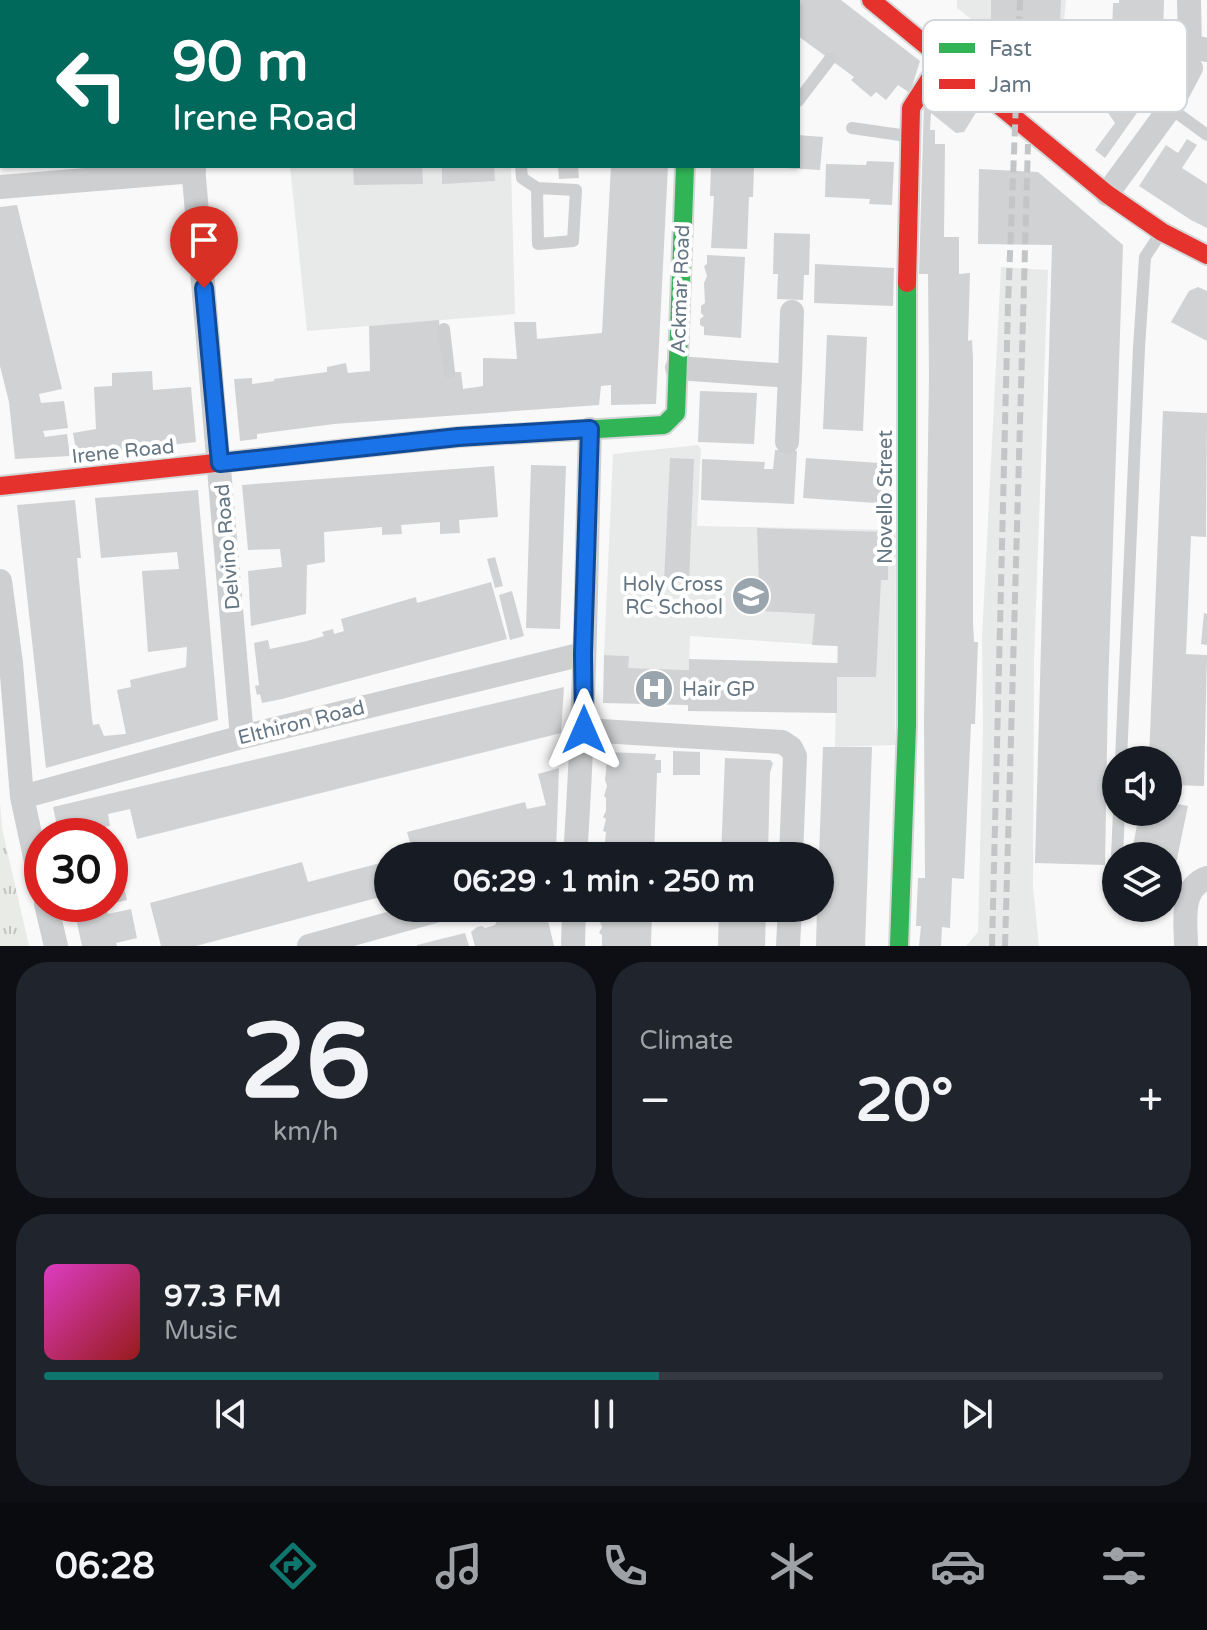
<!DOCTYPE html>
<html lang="en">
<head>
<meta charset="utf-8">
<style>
  body { margin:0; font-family:"Varela Round",sans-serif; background:#20242c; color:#f1f3f6; height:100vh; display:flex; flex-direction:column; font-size:30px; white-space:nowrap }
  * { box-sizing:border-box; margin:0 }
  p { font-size:26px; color:#9ea1a6 }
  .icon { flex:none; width:44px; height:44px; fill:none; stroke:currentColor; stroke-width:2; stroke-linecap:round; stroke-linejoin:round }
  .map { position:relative; height:946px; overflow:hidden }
  .drawer { display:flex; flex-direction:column; gap:16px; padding:16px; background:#0d0f14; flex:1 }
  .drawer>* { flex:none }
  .banner { position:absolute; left:0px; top:0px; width:800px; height:168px; box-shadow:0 2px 6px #0004; background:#00695c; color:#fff; overflow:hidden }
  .controls { position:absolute; left:1102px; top:746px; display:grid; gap:16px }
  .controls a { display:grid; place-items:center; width:80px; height:80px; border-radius:50%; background:#171b24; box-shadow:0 2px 6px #0004; font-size:40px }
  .speed { position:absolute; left:24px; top:818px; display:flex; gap:16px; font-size:40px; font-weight:700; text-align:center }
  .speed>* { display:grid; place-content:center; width:104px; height:104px; border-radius:50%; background:#171b24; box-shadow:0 2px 6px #0004; line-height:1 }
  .speed .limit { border:12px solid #d22; background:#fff; color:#111 }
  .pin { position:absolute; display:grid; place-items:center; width:68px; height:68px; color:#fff; margin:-82px -34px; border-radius:50% 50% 50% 0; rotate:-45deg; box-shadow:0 0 8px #0007 }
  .pin .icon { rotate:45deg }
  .me { position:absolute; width:88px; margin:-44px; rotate:0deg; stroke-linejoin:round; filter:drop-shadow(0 0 6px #0008) }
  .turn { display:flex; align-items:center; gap:28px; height:168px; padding:0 40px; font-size:36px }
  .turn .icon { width:104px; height:104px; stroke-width:2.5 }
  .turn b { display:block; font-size:56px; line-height:68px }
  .big { font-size:60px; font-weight:700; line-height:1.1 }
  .drawer .widget { flex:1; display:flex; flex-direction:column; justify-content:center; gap:12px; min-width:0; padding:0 28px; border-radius:32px; background:#20242c }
  .drawer .dial { align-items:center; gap:0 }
  .dial b { font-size:104px; line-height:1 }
  .song { display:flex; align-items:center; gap:24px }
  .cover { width:96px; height:96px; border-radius:12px; background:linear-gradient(135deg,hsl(310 70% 55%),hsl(0 70% 35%)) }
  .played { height:8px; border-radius:4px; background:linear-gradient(90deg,#0f766e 55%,#363941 55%) }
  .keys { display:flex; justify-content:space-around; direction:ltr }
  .heat { display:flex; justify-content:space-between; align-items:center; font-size:44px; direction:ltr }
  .drawer .tiles { flex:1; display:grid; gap:16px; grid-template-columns:1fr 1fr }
  .widget:last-child { grid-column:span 2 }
  .trip { position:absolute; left:374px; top:842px; width:460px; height:80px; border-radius:40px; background:#171b24; box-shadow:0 2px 6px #0004; font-weight:700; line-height:80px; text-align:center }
  .menu { display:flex; height:128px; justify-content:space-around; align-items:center; background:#090b0e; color:#9ea1a6 }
  .menu .icon { width:56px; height:56px }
  .menu .on { color:#0f766e }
  .menu b { font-size:36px; color:#f1f3f6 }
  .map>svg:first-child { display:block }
</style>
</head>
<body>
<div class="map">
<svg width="1207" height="946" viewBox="0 0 1207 946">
  <defs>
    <pattern id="park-tufts" width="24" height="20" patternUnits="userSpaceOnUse" patternTransform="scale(2)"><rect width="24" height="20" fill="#e8ebe6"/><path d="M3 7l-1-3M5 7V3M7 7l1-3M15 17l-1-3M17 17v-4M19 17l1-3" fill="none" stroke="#c0c3c0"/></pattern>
  </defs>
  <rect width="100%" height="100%" fill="#f9f9f9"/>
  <!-- built -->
  <path fill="#e8e9e9" d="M273 0H506V2H274Z
    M957 0H1066L1061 52 1042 51 1040 98 990 67V34L957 8Z
    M290 166H511L515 314 307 331Z
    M1001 267 1048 270 1034 661 1033 887 1039 946H966L978 932 983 726 982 637Z
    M698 445 701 449 697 526 896 530 895 745 835 747 837 646 690 636 689 670 628 668V656L604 655 613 454Z"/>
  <!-- park -->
  <path fill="url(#park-tufts)" d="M0 802 2 828 29 946H0Z"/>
  <!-- building -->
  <path fill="#d0d2d3" d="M798 0H841L920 61 910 93 898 85 886 100 876 92 871 97 851 80 854 77 798 36Z
    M991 0H1061L1059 46 1039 45 1038 94 1040 104 989 63V49L983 48 984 33 989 34 991 30Z
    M1119 0H1164L1162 74H1153L1151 93 1105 158 1095 150 1115 123 1100 101 1088 100 1102 75 1119 84 1120 73 1116 72 1117 38H1112L1113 3H1119Z
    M942 78 980 106 964 132 956 133 931 113 930 130H935V144H945L944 237H959V274L970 273 968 341 972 340 973 359V623L974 642H978L975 724H971L964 879 952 878 950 928 942 927 941 946H919L921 926H916L918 878H925L924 721 929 376 928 274H919L924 103Z
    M798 135 823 137 820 170 786 168V166H798Z
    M1187 139 1197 145 1182 168 1207 184V228L1191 220 1139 186 1166 145 1178 153Z
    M867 161 894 162 892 205 869 204 870 199 825 197 826 164 866 165Z
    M353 166H422L423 184 354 185Z
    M442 166H494L495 181 442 184Z
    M558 166H578L579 178 559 179Z
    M611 166H668L656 404 611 405V385L601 386 599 405 334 424 257 434V439L240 441 234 379 252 378V384L274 381V379L327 372V367L346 363 348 373 370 371 369 326 439 320 443 372H461L463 389 483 386V358L517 359 514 322H536L537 339 602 333Z
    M711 166H754L753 197H749L747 249 711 248 714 196H710Z
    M979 169 1038 172 1123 245 1108 690 1105 865 1035 863 1052 245 978 244Z
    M17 205 62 389 39 394 41 403 64 401 68 428 43 431 45 437 67 434 70 456 15 459 9 402 0 366V207Z
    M774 233 810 234 809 275H804L803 300 777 299 778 274H773Z
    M707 255 745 257 741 338 704 335V327L700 325V319L704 316 701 313V306L705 303 704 283 707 276 704 266 707 264Z
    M815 264 894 268 893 306 814 303Z
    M1198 287 1207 291V341L1171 322 1189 291Z
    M827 335 867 337 863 431 823 429Z
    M152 371 153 390 191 387 196 442 77 456 73 433 96 429 94 387 112 386V373Z
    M700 391 757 393 754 444 698 442Z
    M1163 411 1207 413 1206 537 1191 536 1186 654 1207 655 1204 786 1168 785V760H1149Z
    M775 450 797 451 794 504 701 500 702 459 765 462 764 469H773Z
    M670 458 694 459 689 583 664 582Z
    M806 458 894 464 891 504 803 498Z
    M531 465 566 466 560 629 526 628Z
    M494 466 498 517 459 520 460 533 440 534V522L401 525 402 534 382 535V527L324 532 325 562 307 565 306 614 251 626 248 571 282 567 280 549 248 550 242 485Z
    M198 490 218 720 46 768 17 505 75 500 81 558H77L92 719 93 725 99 724 104 736 126 734 117 690 131 687 130 680 186 667 187 647 148 652 142 571 179 569 177 552 101 558 95 498Z
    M757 528 884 532 885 537H888V580H881L876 677H837V713L688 711V705L603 703 604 655 629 656 628 668 689 670V659L838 663V646L812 645 815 614 760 611Z
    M495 557 503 586 495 588 487 559Z
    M491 582 507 639 282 699 262 703 260 694 257 695 255 686 259 685 254 643 268 640 270 649 307 641 324 636 322 632 333 629 334 634 344 631 341 619 416 597 417 603Z
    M512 591 524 636 510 640 499 595Z
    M1204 613 1207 614V645L1201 644Z
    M564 687 561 733 137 839 130 809 108 814 110 826 89 830 90 836H59L53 807Z
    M823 747H872L865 946H816L817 908H820L819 856Z
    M673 751 700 752V775H673Z
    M608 752 656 754 655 760H661V773H657L654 856H605L602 851 605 842 606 832 603 831 606 819 603 817 606 811V798L604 796 607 786 605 780Z
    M725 758 770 760 773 763 770 773 768 856H721Z
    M559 768 556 852 537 856H414L407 832 525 802 527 809 546 805 538 774Z
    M1168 802 1188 806 1169 897 1168 856H1131L1139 815 1162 820 1164 812H1168Z
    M110 836 117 862 110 864Z
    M388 861V895L196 946H161L150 903 302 862 308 882Z
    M122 878 127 900 110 904V881Z
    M73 904H106L108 914 131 909 137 938 116 943 117 946H82Z
    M603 908H652L651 946H602V935L599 933 602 927 600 922Z
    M719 908H766L765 946H718Z
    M539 911 546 912 554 946H475L471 932 477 927 482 926 485 928 495 925 497 921 508 922 520 916 523 918 533 916Z
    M465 933 469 946H417V945Z"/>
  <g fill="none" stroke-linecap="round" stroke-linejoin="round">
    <!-- fast casing -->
    <g stroke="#d5d6d7" stroke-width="22">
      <path id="fast" d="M565 431 664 425 676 413 685 166
        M899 946 907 725V283"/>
    </g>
    <!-- jam casing -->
    <g stroke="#d5d6d7" stroke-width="22">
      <path id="jam" d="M871 0 1107 194 1162 232 1207 255
        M907 283 911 108 943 58
        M0 486 458 437 565 431"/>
    </g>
    <!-- lane -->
    <path stroke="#cecfd0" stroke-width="12" d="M513 0V2
      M798 101 830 59
      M1170 108 1207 135
      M852 128 907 136
      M521 166 522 178 537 188 576 190 573 241 538 244 537 188
      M444 329 449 372
      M1121 760 1139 348 1145 257 1160 234
      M1117 856 1119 812"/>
    <!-- street -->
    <path stroke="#cecfd0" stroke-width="24" d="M181 0V2
      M683 0 684 2
      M1189 0 1190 46 1207 50
      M193 166 242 737
      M0 187 194 171
      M1107 194 1170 108 1191 68
      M677 368 790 376 792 312
      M787 442 790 376
      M0 581 11 663 22 797 42 889
      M584 730 782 742 791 748 795 756 791 856
      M22 797 242 737 583 654
      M575 856C585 714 586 571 590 429
      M46 904 56 946
      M309 946 446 908
      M573 946 574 908
      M788 946 790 908
      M1186 946C1186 921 1179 889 1207 878"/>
    <!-- fast -->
    <use href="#fast" stroke="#30b455" stroke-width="18"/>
    <!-- jam -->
    <use href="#jam" stroke="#e5322d" stroke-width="18"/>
    <!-- rail -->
    <path stroke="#c3c5c6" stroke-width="6" stroke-dasharray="12 6" stroke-linecap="butt" d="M992 946 1008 305 1020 0
      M1005 946 1028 144"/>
  </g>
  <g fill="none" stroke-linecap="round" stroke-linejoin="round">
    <!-- route casing -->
    <g stroke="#114b97" stroke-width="20">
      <path id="route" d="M204 288 220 463 458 437 590 429 583 654 584 730"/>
    </g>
    <!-- route -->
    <use href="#route" stroke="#1a73e8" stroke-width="14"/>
  </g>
  <!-- icons -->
  <defs>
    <g id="school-disc" transform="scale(2)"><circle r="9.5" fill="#99a4ac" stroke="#fff"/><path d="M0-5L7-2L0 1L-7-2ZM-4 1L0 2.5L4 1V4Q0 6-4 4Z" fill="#fff"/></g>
    <g id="hospital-disc" transform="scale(2)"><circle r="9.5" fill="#99a4ac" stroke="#fff"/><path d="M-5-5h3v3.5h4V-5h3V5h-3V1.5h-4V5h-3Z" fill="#fff"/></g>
  </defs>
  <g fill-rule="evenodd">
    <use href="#school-disc" x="751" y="596"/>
    <use href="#hospital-disc" x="654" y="689"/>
  </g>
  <g text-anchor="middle" stroke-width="8" stroke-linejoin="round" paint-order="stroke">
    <!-- street labels -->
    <g font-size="20" fill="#657683" stroke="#fff">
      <text transform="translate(680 289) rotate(-88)" y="7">Ackmar Road</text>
      <text transform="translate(123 451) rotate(-6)" y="7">Irene Road</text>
      <text transform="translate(885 497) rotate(-90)" y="7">Novello Street</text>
      <text transform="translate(227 547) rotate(-95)" y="7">Delvino Road</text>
      <text transform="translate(301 722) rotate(-14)" y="7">Elthiron Road</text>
    </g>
    <!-- poi labels -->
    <g font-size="20" fill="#657683" stroke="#fff" text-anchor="end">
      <text x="723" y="591">Holy Cross<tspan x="723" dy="23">RC School</tspan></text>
      <text x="682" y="696" text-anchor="start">Hair GP</text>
    </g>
  </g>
  <!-- legend -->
  <rect x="923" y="20" width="264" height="92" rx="12" fill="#fff" stroke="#d1d6da" stroke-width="2"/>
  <rect x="939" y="43" width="36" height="10" fill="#30b455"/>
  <rect x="939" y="79" width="36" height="10" fill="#e5322d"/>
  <g font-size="22" fill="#657683">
    <text x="989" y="56">Fast</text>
    <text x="989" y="92">Jam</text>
  </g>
</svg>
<div class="controls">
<a><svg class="icon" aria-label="sound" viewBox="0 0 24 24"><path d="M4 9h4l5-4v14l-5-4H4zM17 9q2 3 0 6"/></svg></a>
<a><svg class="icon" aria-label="layers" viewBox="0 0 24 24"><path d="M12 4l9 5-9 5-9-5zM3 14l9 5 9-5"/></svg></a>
</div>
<div class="speed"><div class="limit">30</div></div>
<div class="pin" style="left:204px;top:288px;background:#d93025"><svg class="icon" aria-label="arrive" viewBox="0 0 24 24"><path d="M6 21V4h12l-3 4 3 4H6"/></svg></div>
<svg class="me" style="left:584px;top:730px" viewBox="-20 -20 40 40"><path d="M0-17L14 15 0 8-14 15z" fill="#1a73e8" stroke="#fff" stroke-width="4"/></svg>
<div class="trip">06:29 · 1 min · 250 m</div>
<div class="banner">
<div class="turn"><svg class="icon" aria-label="left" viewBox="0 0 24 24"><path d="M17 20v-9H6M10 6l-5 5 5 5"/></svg><div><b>90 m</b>Irene Road</div></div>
</div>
</div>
<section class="drawer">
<div class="tiles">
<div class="widget dial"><b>26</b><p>km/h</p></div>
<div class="widget"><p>Climate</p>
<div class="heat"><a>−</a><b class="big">20°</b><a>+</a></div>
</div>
<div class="widget">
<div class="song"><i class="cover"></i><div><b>97.3 FM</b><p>Music</p></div></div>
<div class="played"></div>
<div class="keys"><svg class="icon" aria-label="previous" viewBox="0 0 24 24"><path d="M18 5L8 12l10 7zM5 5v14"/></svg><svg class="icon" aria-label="pause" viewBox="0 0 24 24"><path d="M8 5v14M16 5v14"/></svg><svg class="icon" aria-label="next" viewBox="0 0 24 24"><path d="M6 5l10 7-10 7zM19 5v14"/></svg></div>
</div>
</div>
</section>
<nav class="menu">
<b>06:28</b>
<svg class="icon on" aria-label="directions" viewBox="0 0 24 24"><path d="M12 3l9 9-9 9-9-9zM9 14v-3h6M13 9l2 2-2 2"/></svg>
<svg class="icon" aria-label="music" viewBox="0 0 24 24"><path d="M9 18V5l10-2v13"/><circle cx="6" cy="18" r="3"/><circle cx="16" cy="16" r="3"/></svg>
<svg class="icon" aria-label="phone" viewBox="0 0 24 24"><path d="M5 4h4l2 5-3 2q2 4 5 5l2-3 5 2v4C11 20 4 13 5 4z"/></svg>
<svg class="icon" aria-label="climate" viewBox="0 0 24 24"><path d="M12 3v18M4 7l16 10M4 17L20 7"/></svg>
<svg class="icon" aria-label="car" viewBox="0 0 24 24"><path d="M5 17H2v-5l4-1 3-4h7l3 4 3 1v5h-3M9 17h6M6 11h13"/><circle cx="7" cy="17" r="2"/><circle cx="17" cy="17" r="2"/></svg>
<svg class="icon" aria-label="filters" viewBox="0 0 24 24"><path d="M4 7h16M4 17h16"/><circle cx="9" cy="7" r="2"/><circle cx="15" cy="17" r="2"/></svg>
</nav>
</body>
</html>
